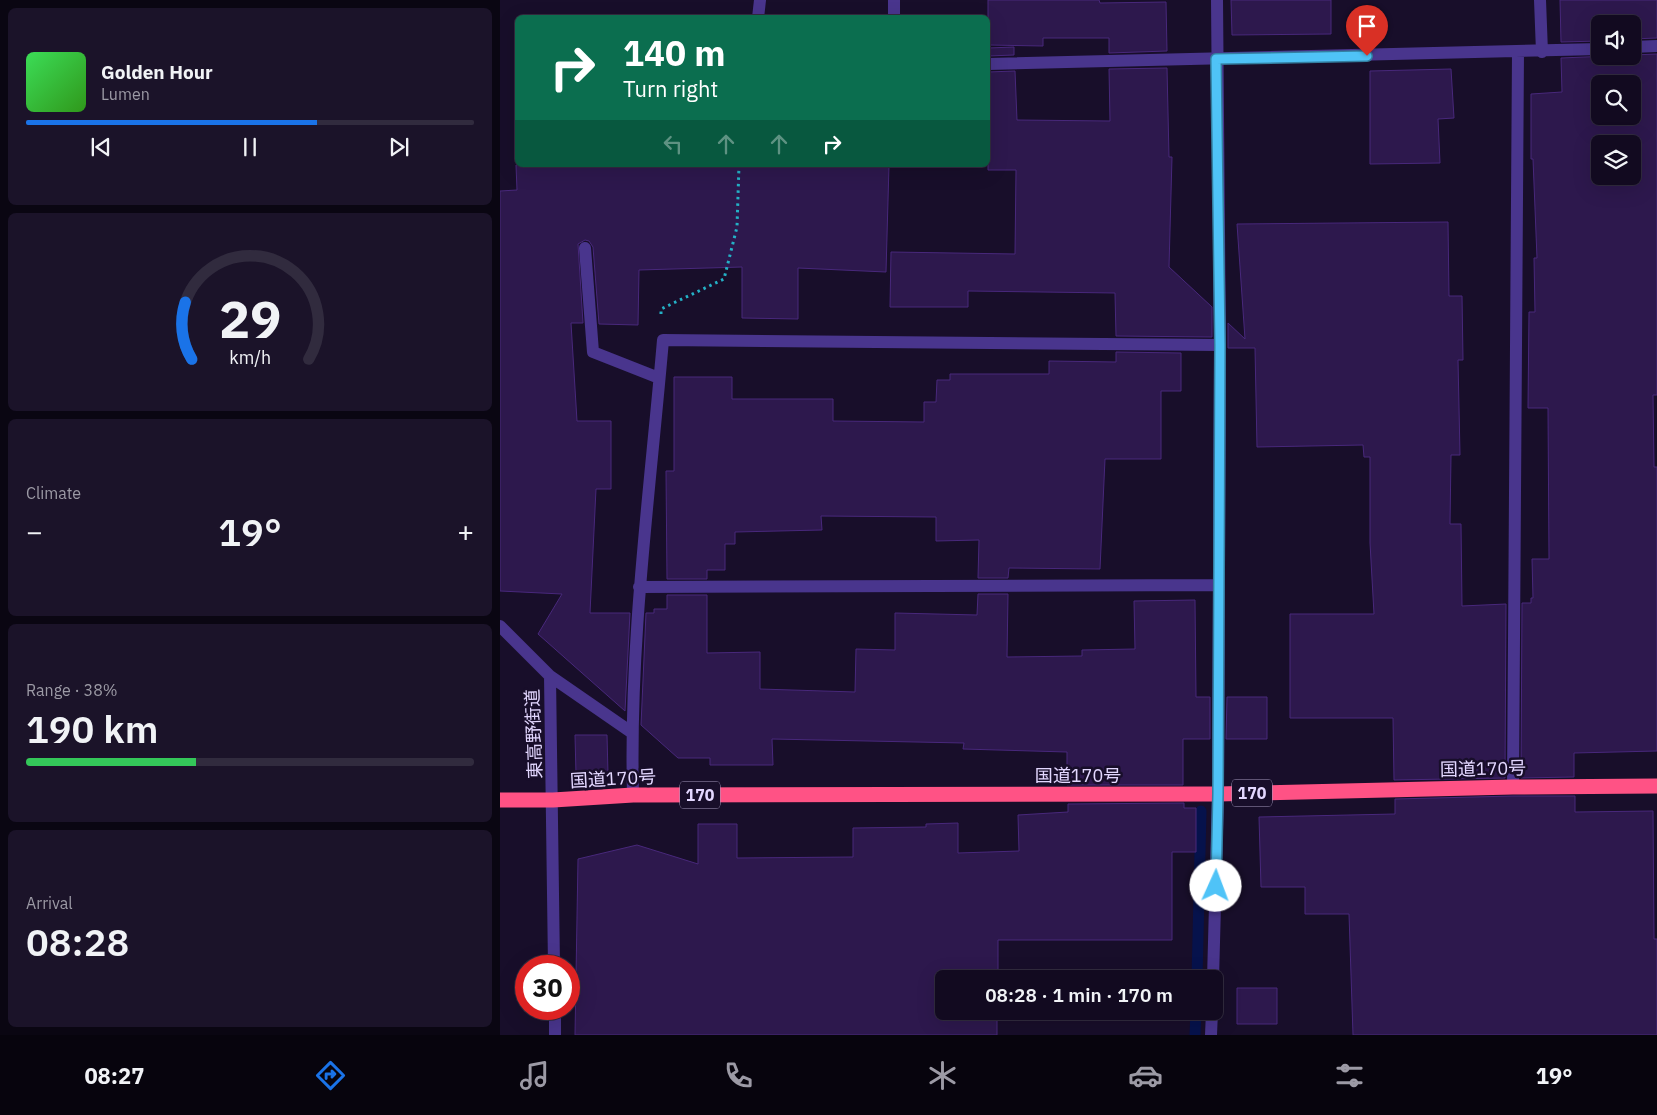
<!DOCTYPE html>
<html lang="en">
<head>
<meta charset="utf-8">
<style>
  body { margin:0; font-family:"IBM Plex Sans","Noto Sans JP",sans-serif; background:#1b1329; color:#f1f3f6; height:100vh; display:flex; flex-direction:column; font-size:19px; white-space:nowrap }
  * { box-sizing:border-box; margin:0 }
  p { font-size:16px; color:#9c9aa5 }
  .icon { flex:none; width:28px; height:28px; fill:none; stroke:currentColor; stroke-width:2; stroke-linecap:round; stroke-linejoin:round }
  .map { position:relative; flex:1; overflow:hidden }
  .details { display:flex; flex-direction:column; gap:8px; padding:8px; background:#0a0612; width:500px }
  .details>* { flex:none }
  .hud { position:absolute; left:15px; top:15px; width:475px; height:152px; border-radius:8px; box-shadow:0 5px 20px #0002,0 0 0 1px #312b3e; background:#0b6e4f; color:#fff; overflow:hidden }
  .tools { position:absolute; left:1091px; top:15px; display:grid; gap:10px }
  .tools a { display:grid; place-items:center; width:50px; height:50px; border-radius:8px; background:#120a20; box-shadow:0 5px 20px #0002,0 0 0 1px #312b3e; font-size:25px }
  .speed { position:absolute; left:15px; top:955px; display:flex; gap:10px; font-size:25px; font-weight:700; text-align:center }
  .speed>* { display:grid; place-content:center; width:65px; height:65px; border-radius:50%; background:#120a20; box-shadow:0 5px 20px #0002,0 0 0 1px #312b3e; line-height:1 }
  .speed .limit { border:8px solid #d22; background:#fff; color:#111 }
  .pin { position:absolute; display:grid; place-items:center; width:42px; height:42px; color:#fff; margin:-51px -21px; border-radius:50% 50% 50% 0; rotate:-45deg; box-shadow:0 0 5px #0007 }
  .pin .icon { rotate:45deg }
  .me { position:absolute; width:55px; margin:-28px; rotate:2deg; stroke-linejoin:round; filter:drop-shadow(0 0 4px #0008) }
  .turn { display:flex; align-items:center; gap:18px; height:105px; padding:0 25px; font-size:22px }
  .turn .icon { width:65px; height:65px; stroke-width:2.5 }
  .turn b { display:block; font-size:35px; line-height:42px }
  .lanes { display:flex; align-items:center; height:48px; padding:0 25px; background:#0003; justify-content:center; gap:25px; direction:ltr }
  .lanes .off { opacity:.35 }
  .big { font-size:38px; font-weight:600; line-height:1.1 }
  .details .card { flex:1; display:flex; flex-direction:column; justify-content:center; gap:8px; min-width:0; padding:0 18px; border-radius:8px; background:#1b1329 }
  .details .dial { align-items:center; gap:0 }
  .dial svg { height:130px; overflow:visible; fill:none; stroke:#312b3e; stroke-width:7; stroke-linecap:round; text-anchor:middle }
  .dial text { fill:#f1f3f6; stroke:none }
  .song { display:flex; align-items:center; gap:15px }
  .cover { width:60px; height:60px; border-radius:8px; background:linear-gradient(135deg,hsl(130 70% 55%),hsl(110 70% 35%)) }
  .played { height:5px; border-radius:2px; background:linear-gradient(90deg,#1a73e8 65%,#312b3e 65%) }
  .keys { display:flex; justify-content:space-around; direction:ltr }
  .heat { display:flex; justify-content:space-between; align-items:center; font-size:28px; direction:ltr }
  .charge { height:8px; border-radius:4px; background:linear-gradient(90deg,#34c759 38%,#312b3e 0) }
  .trip { position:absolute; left:435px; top:970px; width:288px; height:50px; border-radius:8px; background:#120a20; box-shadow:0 5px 20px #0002,0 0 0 1px #312b3e; font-weight:600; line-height:50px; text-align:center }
  .menu { display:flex; height:80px; justify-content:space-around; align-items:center; background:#07040d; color:#9c9aa5 }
  .menu .icon { width:35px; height:35px }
  .menu .active { color:#1a73e8 }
  .menu b { font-size:22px; color:#f1f3f6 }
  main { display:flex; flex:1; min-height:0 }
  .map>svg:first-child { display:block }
</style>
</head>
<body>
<main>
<section class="details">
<div class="card">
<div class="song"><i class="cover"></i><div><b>Golden Hour</b><p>Lumen</p></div></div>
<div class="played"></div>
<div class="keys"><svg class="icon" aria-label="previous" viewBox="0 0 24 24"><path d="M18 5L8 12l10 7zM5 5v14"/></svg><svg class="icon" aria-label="pause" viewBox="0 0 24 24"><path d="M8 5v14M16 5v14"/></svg><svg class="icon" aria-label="next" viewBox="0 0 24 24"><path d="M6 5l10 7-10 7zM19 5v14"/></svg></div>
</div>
<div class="card dial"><svg viewBox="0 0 100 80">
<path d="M14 69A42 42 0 1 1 86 69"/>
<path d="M14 69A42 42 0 0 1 10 34" stroke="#1a73e8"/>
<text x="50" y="56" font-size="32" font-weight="700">29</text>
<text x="50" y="72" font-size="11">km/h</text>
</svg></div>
<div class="card"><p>Climate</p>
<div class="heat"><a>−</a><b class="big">19°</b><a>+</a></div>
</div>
<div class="card"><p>Range · 38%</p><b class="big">190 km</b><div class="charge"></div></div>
<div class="card"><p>Arrival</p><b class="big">08:28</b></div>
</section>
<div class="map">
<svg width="1157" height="1035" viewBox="0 0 1157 1035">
  <rect width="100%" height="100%" fill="#180e2a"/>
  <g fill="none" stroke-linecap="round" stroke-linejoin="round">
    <!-- stream -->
    <path stroke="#06124c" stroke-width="11" d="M697 979 701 811
      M695 1035 696 1011"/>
  </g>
  <!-- building -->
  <path fill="#2d184d" stroke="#48287b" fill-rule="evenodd" d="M488 0H599L600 3 666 2 667 51 609 53V38H543V46L488 45Z
    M731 0H831V34L732 35Z
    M1060 0H1157V38L1132 39V24H1100V41L1061 42Z
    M514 47V55L488 56V48Z
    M1157 54V395H1153L1154 467H1157V751L1074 753V777L1021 778 1022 603H1031V598H1033L1032 559H1049L1048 408H1028L1029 312H1035L1034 258H1037L1033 159H1031V94L1062 92 1061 58ZM1100 84H1132V116H1100ZM1100 144H1132V176H1100Z
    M667 68 669 157H672L669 267 712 307V337L616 336 615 293 468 291V307H390L391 252 515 254 516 170H488V72L515 71 517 120 610 121 609 69Z
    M951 69 954 118 938 119 940 163 870 164V71Z
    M16 165H389L386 272 298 268V319L242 318V267L139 270 138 325 99 324 93 247 89 241 85 240 78 244 83 323H71L77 421H111V489H96L90 613H130L125 711 38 634 62 594 0 591V191L17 190Z
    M948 222 949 296H962L963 360H958L960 455H951L950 524H961L962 606 1006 604 1005 778 894 780 893 718H790V614H874L870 543V457H864L863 445 757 447 755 348H728V323L745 339 737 224Z
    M616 352 681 353V391H661V459H605L600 569 509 568 508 578H478L479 540 436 541V517L321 516 322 530 235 532V544H225V570H207V579H167L166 471H174V377H232V399H333V421L424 422V402H436L437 380H450V374H549V361L616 362Z
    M478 594H508L507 657 582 656V650L635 649 634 601 695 600 696 697H710V739H683V785H567V752L463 749 464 743 272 739 273 765H210V758H178L141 725 146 613H154V609H167V595H207V653L260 652V689L355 692 356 649 395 650V613L477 615Z
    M727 697H767V739H726Z
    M75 735H107L108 774H76Z
    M1013 796H1075V812L1153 811 1154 939H1157V1035H853L849 914H805V887H761L759 817 895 814V799Z
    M684 803V808H696V852H672V940H498V979H444V1011H497V1035H75L78 859 137 845 198 864V824H237V858L353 857V828L426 827V824L458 823V853L519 851 518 815 568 812V804Z
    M737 988H777V1024H737Z"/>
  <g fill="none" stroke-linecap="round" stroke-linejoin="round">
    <!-- path -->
    <path stroke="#24b1c6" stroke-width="3" stroke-dasharray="2.5 4" stroke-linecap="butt" d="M161 314V309L224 279 237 227 239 165"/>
    <!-- minor -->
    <path stroke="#49358d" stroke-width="12" d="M394 0V18
      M1040 0 1042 52
      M258 18 260 0
      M1132 47 1157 46
      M488 64 1100 49
      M85 248 93 352 159 378
      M139 587 718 585
      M0 626 50 676 54 966
      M50 676 131 732
      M1013 787 1018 52
      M133 795C129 643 150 492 163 340L720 345
      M713 979 718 794 720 345 717 0
      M55 1009V1035
      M711 1035 712 1011"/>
    <!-- highway -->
    <path stroke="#ff5285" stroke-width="15" d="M0 800H53L133 795 718 794 1013 787 1157 786"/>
  </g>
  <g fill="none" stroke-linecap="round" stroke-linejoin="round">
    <!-- route casing -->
    <g stroke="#337fa1" stroke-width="12">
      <path id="route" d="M716 886 718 794 720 345 716 59 867 56"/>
    </g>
    <!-- route -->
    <use href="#route" stroke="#4fc3f7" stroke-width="9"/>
  </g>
  <g text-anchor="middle" stroke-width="5" stroke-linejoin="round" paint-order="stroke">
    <!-- shield labels -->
    <g fill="#180e2a" stroke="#a69bbf" stroke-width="1">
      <rect x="732" y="779.5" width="40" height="27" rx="4"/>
      <rect x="180" y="781.5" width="40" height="27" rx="4"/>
    </g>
    <g font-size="16" font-weight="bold" fill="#e3d7ff">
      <text x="752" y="799">170</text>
      <text x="200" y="801">170</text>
    </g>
    <!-- street labels -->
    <g font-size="18" fill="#e3d7ff" stroke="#180e2a">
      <text transform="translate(34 734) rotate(-92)" y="6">東高野街道</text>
      <text transform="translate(983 769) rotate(-1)" y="6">国道170号</text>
      <text x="578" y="782">国道170号</text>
      <text transform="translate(113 779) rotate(-3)" y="6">国道170号</text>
    </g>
  </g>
</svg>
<div class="tools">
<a><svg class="icon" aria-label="sound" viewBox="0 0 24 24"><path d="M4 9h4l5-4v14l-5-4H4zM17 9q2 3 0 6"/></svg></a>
<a><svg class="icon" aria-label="search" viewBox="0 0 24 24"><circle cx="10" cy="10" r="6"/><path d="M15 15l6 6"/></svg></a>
<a><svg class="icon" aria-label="layers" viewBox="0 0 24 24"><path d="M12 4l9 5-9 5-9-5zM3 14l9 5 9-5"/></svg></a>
</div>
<div class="speed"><div class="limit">30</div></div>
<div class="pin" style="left:867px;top:56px;background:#d93025"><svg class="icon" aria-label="arrive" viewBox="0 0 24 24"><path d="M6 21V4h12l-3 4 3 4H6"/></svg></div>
<svg class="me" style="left:716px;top:886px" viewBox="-20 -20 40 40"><circle r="19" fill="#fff"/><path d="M0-13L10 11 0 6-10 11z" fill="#4fc3f7"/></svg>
<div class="trip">08:28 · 1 min · 170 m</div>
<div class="hud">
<div class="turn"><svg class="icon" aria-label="right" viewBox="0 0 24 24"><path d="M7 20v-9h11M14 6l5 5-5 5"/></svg><div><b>140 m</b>Turn right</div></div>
<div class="lanes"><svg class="icon off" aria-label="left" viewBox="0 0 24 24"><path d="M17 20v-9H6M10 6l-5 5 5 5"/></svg><svg class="icon off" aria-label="ahead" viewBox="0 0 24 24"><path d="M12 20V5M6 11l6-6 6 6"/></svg><svg class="icon off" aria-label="ahead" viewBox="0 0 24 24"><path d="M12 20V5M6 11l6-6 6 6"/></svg><svg class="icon" aria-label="right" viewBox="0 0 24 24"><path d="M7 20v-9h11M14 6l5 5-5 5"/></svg></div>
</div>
</div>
</main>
<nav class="menu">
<b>08:27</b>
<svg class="icon active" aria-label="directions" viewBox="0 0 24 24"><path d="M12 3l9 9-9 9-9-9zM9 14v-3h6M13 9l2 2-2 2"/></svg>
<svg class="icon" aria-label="music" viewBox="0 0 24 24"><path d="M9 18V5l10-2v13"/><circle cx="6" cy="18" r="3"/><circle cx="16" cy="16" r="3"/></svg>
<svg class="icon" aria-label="phone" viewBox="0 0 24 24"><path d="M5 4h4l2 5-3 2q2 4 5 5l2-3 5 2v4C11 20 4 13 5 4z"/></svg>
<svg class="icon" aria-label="climate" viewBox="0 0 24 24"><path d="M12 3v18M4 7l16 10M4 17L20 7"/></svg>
<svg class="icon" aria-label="car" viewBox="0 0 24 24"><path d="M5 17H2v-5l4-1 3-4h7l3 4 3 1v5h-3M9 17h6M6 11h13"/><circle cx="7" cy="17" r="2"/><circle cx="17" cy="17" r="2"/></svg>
<svg class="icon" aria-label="filters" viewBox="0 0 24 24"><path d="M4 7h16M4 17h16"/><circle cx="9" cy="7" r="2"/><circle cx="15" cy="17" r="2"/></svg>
<b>19°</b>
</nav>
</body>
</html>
